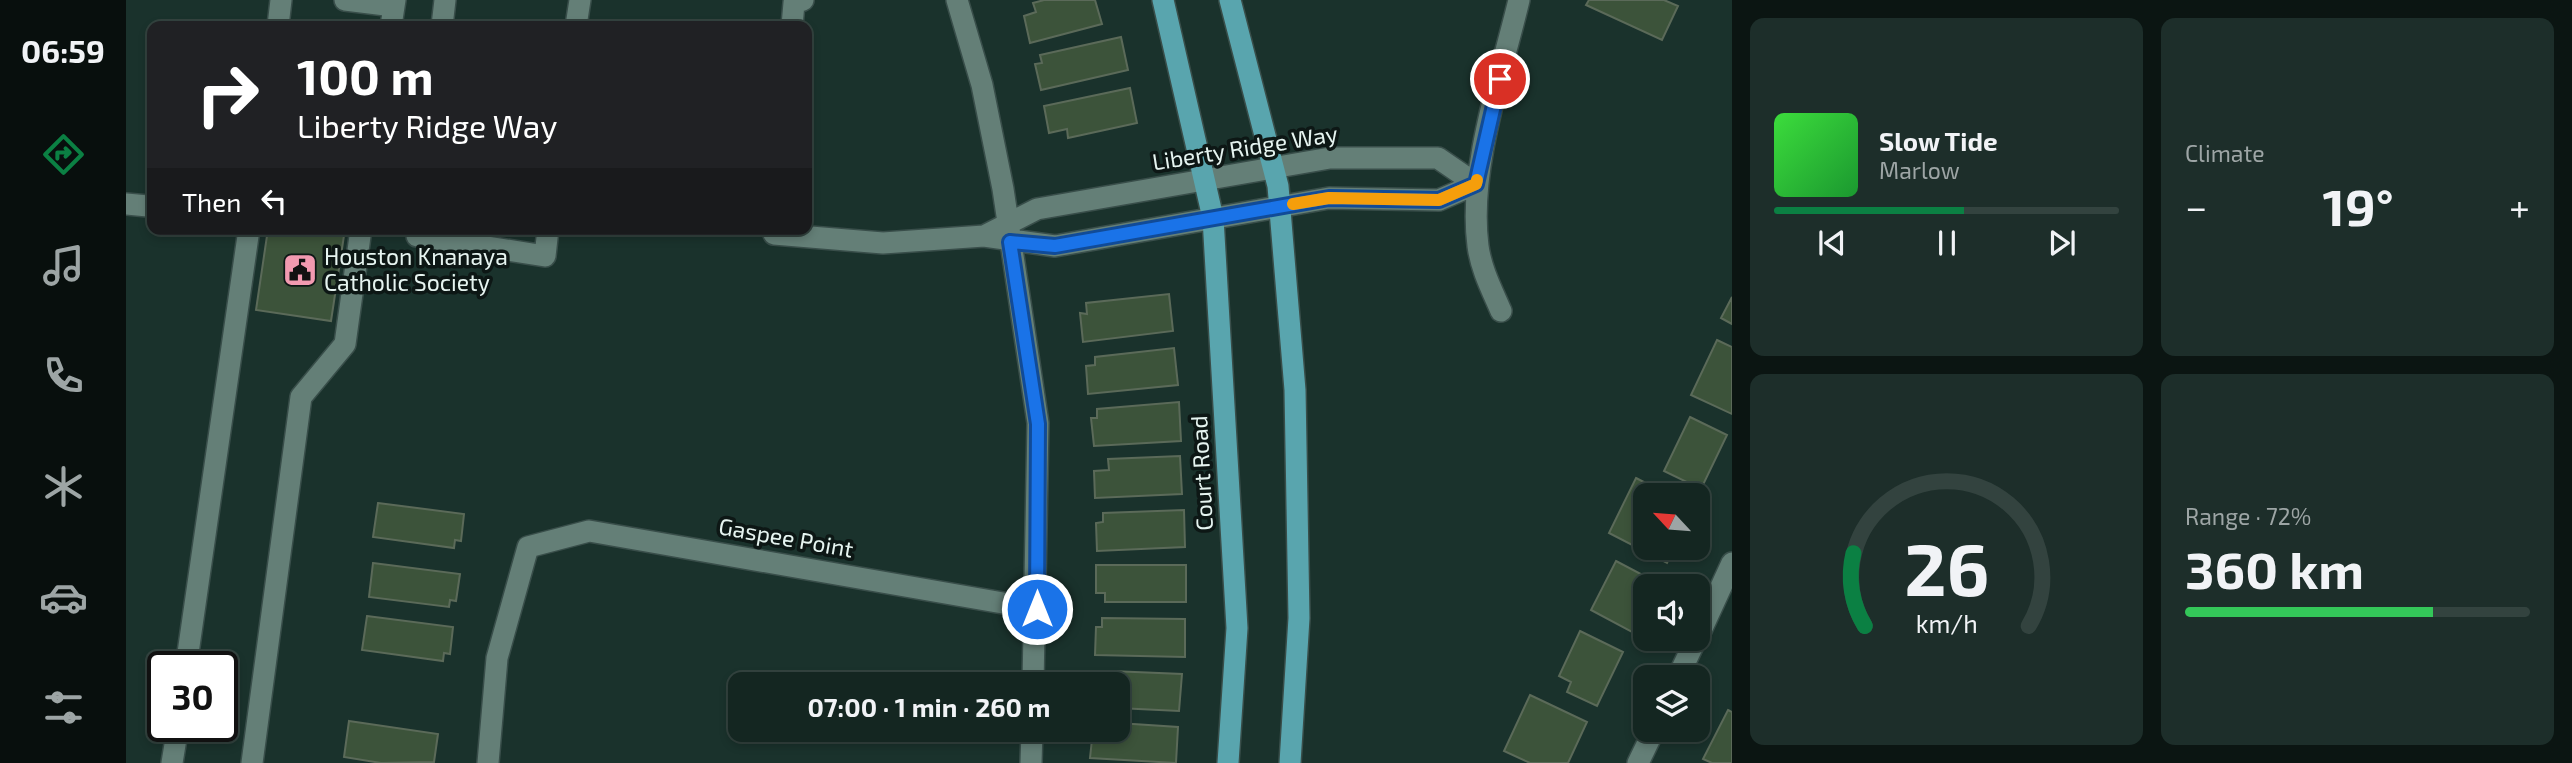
<!DOCTYPE html>
<html lang="en">
<head>
<meta charset="utf-8">
<style>
  body { margin:0; font-family:"Exo 2",sans-serif; background:#1d2e2a; color:#f1f3f6; height:100vh; display:flex; flex-direction:column; font-size:26px; white-space:nowrap }
  * { box-sizing:border-box; margin:0 }
  p { font-size:23px; color:#9da5a5 }
  .icon { flex:none; width:38px; height:38px; fill:none; stroke:currentColor; stroke-width:2; stroke-linecap:round; stroke-linejoin:round }
  .map { position:relative; flex:1; overflow:hidden }
  .panel { display:flex; flex-direction:column; gap:18px; padding:18px; background:#0b1512; width:840px }
  .panel>* { flex:none }
  .guide { position:absolute; left:21px; top:21px; width:665px; height:214px; border-radius:14px; box-shadow:0 4px 10px #0003,0 0 0 2px #33433f; background:#202124; color:#fff; overflow:hidden }
  .needle { width:46px; rotate:296deg }
  .buttons { position:absolute; left:1507px; top:483px; display:grid; gap:14px }
  .buttons a { display:grid; place-items:center; width:77px; height:77px; border-radius:14px; background:#142621; box-shadow:0 4px 10px #0003,0 0 0 2px #33433f; font-size:35px }
  .speed { position:absolute; left:21px; top:651px; display:flex; gap:14px; font-size:35px; font-weight:700; text-align:center }
  .speed>* { display:grid; place-content:center; width:91px; height:91px; border-radius:50%; background:#142621; box-shadow:0 4px 10px #0003,0 0 0 2px #33433f; line-height:1 }
  .speed .limit { border:4px solid #111; border-radius:10px; background:#fff; color:#111 }
  .pin { position:absolute; display:grid; place-items:center; width:60px; height:60px; color:#fff; margin:-30px; border:4px solid #fff; border-radius:50%; box-shadow:0 2px 7px #0007 }
  .me { position:absolute; width:77px; margin:-38px; rotate:0deg; stroke-linejoin:round; filter:drop-shadow(0 0 5px #0008) }
  .turn { display:flex; align-items:center; gap:24px; height:147px; padding:0 35px; font-size:32px }
  .turn .icon { width:91px; height:91px; stroke-width:2.5 }
  .turn b { display:block; font-size:49px; line-height:60px }
  .then { display:flex; align-items:center; height:66px; padding:0 35px; background:#0003; gap:14px; font-size:26px }
  .big { font-size:52px; font-weight:700; line-height:1.1 }
  .panel .card { flex:1; display:flex; flex-direction:column; justify-content:center; gap:10px; min-width:0; padding:0 24px; border-radius:14px; background:#1d2e2a }
  .panel .dial { align-items:center; gap:0 }
  .dial svg { height:182px; overflow:visible; fill:none; stroke:#33433f; stroke-width:7; stroke-linecap:round; text-anchor:middle }
  .dial text { fill:#f1f3f6; stroke:none }
  .song { display:flex; align-items:center; gap:21px }
  .cover { width:84px; height:84px; border-radius:10px; background:linear-gradient(135deg,hsl(120 70% 55%),hsl(130 70% 35%)) }
  .played { height:7px; border-radius:4px; background:linear-gradient(90deg,#0b8043 55%,#33433f 55%) }
  .keys { display:flex; justify-content:space-around; direction:ltr }
  .heat { display:flex; justify-content:space-between; align-items:center; font-size:38px; direction:ltr }
  .charge { height:10px; border-radius:5px; background:linear-gradient(90deg,#34c759 72%,#33433f 0) }
  .panel .tiles { flex:1; display:grid; gap:18px; grid-template-columns:repeat(2,1fr) }
  .trip { position:absolute; left:602px; top:672px; width:402px; height:70px; border-radius:14px; background:#142621; box-shadow:0 4px 10px #0003,0 0 0 2px #33433f; font-weight:700; line-height:70px; text-align:center }
  main { display:flex; flex:1; min-height:0 }
  .tabs { display:flex; flex-direction:column; width:126px; justify-content:space-around; align-items:center; background:#080f0d; color:#9da5a5 }
  .tabs .icon { width:49px; height:49px }
  .tabs .active { color:#0b8043 }
  .tabs b { font-size:32px; color:#f1f3f6 }
  .map>svg:first-child { display:block }
</style>
</head>
<body>
<main>
<nav class="tabs">
<b>06:59</b>
<svg class="icon active" aria-label="directions" viewBox="0 0 24 24"><path d="M12 3l9 9-9 9-9-9zM9 14v-3h6M13 9l2 2-2 2"/></svg>
<svg class="icon" aria-label="music" viewBox="0 0 24 24"><path d="M9 18V5l10-2v13"/><circle cx="6" cy="18" r="3"/><circle cx="16" cy="16" r="3"/></svg>
<svg class="icon" aria-label="phone" viewBox="0 0 24 24"><path d="M5 4h4l2 5-3 2q2 4 5 5l2-3 5 2v4C11 20 4 13 5 4z"/></svg>
<svg class="icon" aria-label="climate" viewBox="0 0 24 24"><path d="M12 3v18M4 7l16 10M4 17L20 7"/></svg>
<svg class="icon" aria-label="car" viewBox="0 0 24 24"><path d="M5 17H2v-5l4-1 3-4h7l3 4 3 1v5h-3M9 17h6M6 11h13"/><circle cx="7" cy="17" r="2"/><circle cx="17" cy="17" r="2"/></svg>
<svg class="icon" aria-label="filters" viewBox="0 0 24 24"><path d="M4 7h16M4 17h16"/><circle cx="9" cy="7" r="2"/><circle cx="15" cy="17" r="2"/></svg>
</nav>
<div class="map">
<svg width="1606" height="763" viewBox="0 0 1606 763">
  <rect width="100%" height="100%" fill="#1a322c"/>
  <!-- building -->
  <path fill="#3c533a" stroke="#5b6a59" stroke-width="2" d="M918 0H969L976 24 904 43 898 16 910 12 907 3Z
    M1463 0H1538L1552 6 1536 40 1460 5Z
    M995 37 1002 70 915 90 909 64 916 63 914 55Z
    M1004 88 1011 123 942 138 941 129 923 133 918 106Z
    M142 229H219L205 321 130 310Z
    M1043 294 1047 331 957 342 954 313 961 314 960 303Z
    M1606 297V324L1595 318Z
    M1591 340 1606 347V414L1565 395Z
    M1048 348 1052 385 962 394 960 366 969 365V357Z
    M1053 402 1055 441 968 446 965 418H971V409Z
    M1564 417 1601 435 1575 489 1538 471Z
    M1054 456 1056 494 969 498 968 471 983 470 982 459Z
    M1510 478 1543 495H1519V548H1548L1541 563 1483 533Z
    M252 503 338 514 335 541 329 540 328 548 247 537Z
    M1058 510 1059 547 971 551 970 523 977 522V513Z
    M1490 561 1532 583 1530 586H1519V608L1506 632 1465 610Z
    M247 563 334 574 330 601 324 600 323 607 243 597Z
    M970 565H1060V602H979V593H970Z
    M241 616 327 627 324 654 318 653 317 661 236 650Z
    M976 618 1059 619V657L969 655 970 627H976Z
    M1454 631 1497 652 1471 706 1441 692 1445 682 1433 676Z
    M985 671 1056 674 1053 711 992 708V684H968V680L984 681Z
    M1404 695 1461 722 1442 763H1404L1378 751Z
    M1602 710 1606 712V763H1586L1577 759Z
    M223 721 312 734 308 762 255 763 218 757Z
    M992 723 1052 727 1050 763 964 758 967 730H992Z"/>
  <g fill="none" stroke-linecap="round" stroke-linejoin="round">
    <!-- minor casing -->
    <g stroke="#394e4a" stroke-width="24">
      <path id="minor" d="M219 0 268 6
        M831 0 856 85 877 189 912 423 907 684
        M152 26 155 0
        M265 26 269 0
        M316 26 319 0
        M450 26 454 0
        M666 26 668 3 677 0
        M0 204 22 206
        M292 229 291 236 419 256 422 229
        M648 229V234L757 243 858 236 929 246 1203 198 1313 200 1350 184 1312 158H1204L911 209 858 236
        M1375 311C1366 290 1355 269 1352 246 1342 170 1375 75 1393 0
        M1572 637 1606 563
        M60 667 123 229
        M1552 677 1570 639
        M46 763 52 726
        M126 763 175 397 219 344 235 229
        M362 763 371 658 402 547 463 531 911 609
        M905 763 906 730
        M1512 763 1528 730"/>
    </g>
    <!-- major casing -->
    <g stroke="#394e4a" stroke-width="24">
      <path id="major" d="M1037 0 1087 218 1111 628 1102 763
        M1104 0 1152 186 1169 390 1173 618 1164 763"/>
    </g>
    <!-- minor -->
    <use href="#minor" stroke="#647f77" stroke-width="21"/>
    <!-- major -->
    <use href="#major" stroke="#59a5ae" stroke-width="21"/>
  </g>
  <g fill="none" stroke-linecap="round" stroke-linejoin="round">
    <!-- route casing -->
    <g stroke="#114b97" stroke-width="18">
      <path id="route" d="M911 609 912 424 884 242 929 246 1203 198 1313 200 1350 184 1374 79"/>
    </g>
    <!-- route -->
    <use href="#route" stroke="#1a73e8" stroke-width="12"/>
    <!-- slow -->
    <path stroke="#f59e0b" stroke-width="12" d="M1167 204 1203 198 1313 200 1350 184 1351 180"/>
  </g>
  <!-- icons -->
  <defs>
    <g id="civic-square" transform="scale(1.75)"><rect x="-9" y="-9" width="18" height="18" rx="4" fill="#f29ab0" stroke="#0d1715"/><path d="M-.6-6.5H3V-4.5H.6V-3L4-1V1h2V6H-6V1h2V-1L-.6-3ZM-1.2 2.5V6h2.4V2.5Z" fill="#111"/></g>
  </defs>
  <g fill-rule="evenodd">
    <use href="#civic-square" x="174" y="270"/>
  </g>
  <g text-anchor="middle" stroke-width="7" stroke-linejoin="round" paint-order="stroke">
    <!-- street labels -->
    <g font-size="23" fill="#e6f4f0" stroke="#0d1715">
      <text transform="translate(1119 148) rotate(-9)" y="8">Liberty Ridge Way</text>
      <text transform="translate(1076 473) rotate(-93)" y="8">Court Road</text>
      <text transform="translate(660 538) rotate(10)" y="8">Gaspee Point</text>
    </g>
    <!-- poi labels -->
    <g font-size="23" fill="#e6f4f0" stroke="#0d1715" text-anchor="start">
      <text x="198" y="265">Houston Knanaya<tspan x="198" dy="26">Catholic Society</tspan></text>
    </g>
  </g>
</svg>
<div class="buttons">
<a><svg class="needle" viewBox="-14 -14 28 28"><path d="M0-13l5 13h-10z" fill="#e53935"/><path d="M0 13l5-13h-10z" fill="#9da5a5"/></svg></a>
<a><svg class="icon" aria-label="sound" viewBox="0 0 24 24"><path d="M4 9h4l5-4v14l-5-4H4zM17 9q2 3 0 6"/></svg></a>
<a><svg class="icon" aria-label="layers" viewBox="0 0 24 24"><path d="M12 4l9 5-9 5-9-5zM3 14l9 5 9-5"/></svg></a>
</div>
<div class="speed"><div class="limit">30</div></div>
<div class="pin" style="left:1374px;top:79px;background:#d93025"><svg class="icon" aria-label="arrive" viewBox="0 0 24 24"><path d="M6 21V4h12l-3 4 3 4H6"/></svg></div>
<svg class="me" style="left:911px;top:609px" viewBox="-20 -20 40 40"><circle r="17" fill="#1a73e8" stroke="#fff" stroke-width="3"/><path d="M0-11L8 9 0 5-8 9z" fill="#fff"/></svg>
<div class="trip">07:00 · 1 min · 260 m</div>
<div class="guide">
<div class="turn"><svg class="icon" aria-label="right" viewBox="0 0 24 24"><path d="M7 20v-9h11M14 6l5 5-5 5"/></svg><div><b>100 m</b>Liberty Ridge Way</div></div>
<div class="then">Then<svg class="icon" aria-label="left" viewBox="0 0 24 24"><path d="M17 20v-9H6M10 6l-5 5 5 5"/></svg></div>
</div>
</div>
<section class="panel">
<div class="tiles">
<div class="card">
<div class="song"><i class="cover"></i><div><b>Slow Tide</b><p>Marlow</p></div></div>
<div class="played"></div>
<div class="keys"><svg class="icon" aria-label="previous" viewBox="0 0 24 24"><path d="M18 5L8 12l10 7zM5 5v14"/></svg><svg class="icon" aria-label="pause" viewBox="0 0 24 24"><path d="M8 5v14M16 5v14"/></svg><svg class="icon" aria-label="next" viewBox="0 0 24 24"><path d="M6 5l10 7-10 7zM19 5v14"/></svg></div>
</div>
<div class="card"><p>Climate</p>
<div class="heat"><a>−</a><b class="big">19°</b><a>+</a></div>
</div>
<div class="card dial"><svg viewBox="0 0 100 80">
<path d="M14 69A42 42 0 1 1 86 69"/>
<path d="M14 69A42 42 0 0 1 9 37" stroke="#0b8043"/>
<text x="50" y="56" font-size="32" font-weight="700">26</text>
<text x="50" y="72" font-size="11">km/h</text>
</svg></div>
<div class="card"><p>Range · 72%</p><b class="big">360 km</b><div class="charge"></div></div>
</div>
</section>
</main>
</body>
</html>
